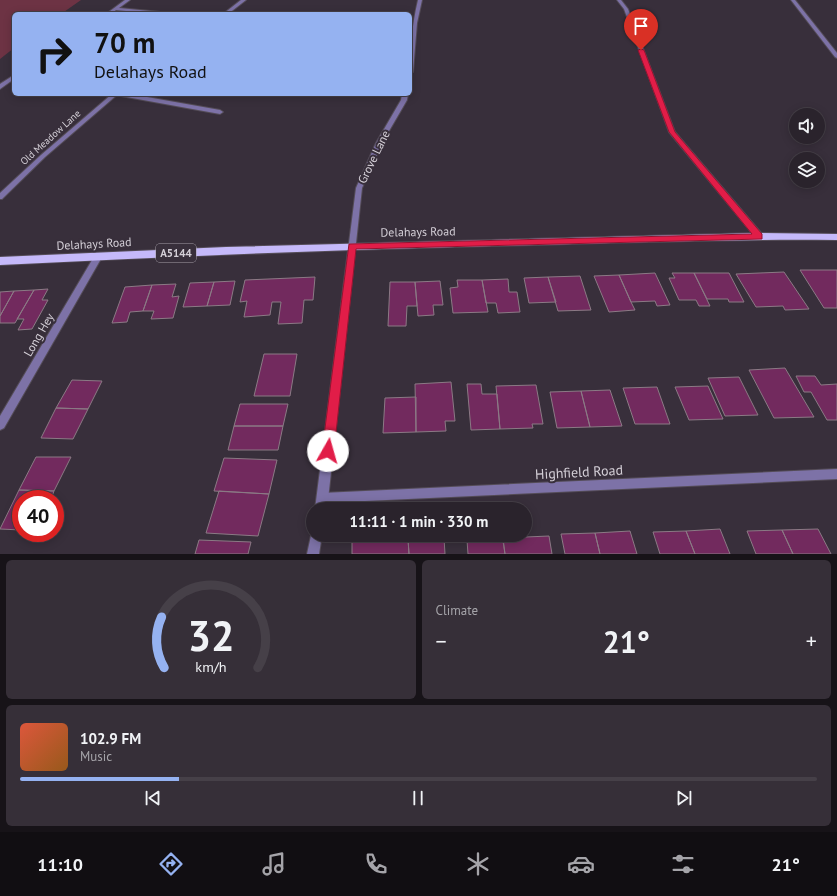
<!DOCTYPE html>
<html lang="en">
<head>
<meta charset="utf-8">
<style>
  body { margin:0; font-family:"PT Sans",sans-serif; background:#362f38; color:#f1f3f6; height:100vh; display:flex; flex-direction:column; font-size:15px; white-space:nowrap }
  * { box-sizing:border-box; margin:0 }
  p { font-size:13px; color:#a5a4a9 }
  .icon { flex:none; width:22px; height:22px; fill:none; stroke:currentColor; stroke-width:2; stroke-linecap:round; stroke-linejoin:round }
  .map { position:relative; height:554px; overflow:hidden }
  .side { display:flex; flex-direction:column; gap:6px; padding:6px; background:#171318; flex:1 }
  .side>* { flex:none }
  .hud { position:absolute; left:12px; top:12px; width:400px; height:84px; border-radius:6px; box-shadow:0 2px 10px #0003,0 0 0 1px #464048; background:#95b2f1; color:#111; overflow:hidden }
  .buttons { position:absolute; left:789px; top:108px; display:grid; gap:8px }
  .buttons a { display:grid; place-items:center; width:36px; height:36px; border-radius:50%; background:#2a232c; box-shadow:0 2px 10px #0003,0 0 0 1px #464048; font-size:20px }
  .speed { position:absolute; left:12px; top:490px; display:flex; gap:8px; font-size:20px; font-weight:700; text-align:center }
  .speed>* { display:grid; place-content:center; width:52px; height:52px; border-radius:50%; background:#2a232c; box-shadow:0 2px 10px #0003,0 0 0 1px #464048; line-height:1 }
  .speed .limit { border:6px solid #d22; background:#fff; color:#111 }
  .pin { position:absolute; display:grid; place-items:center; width:34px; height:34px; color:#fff; margin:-41px -17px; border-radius:50% 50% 50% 0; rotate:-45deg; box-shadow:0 0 4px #0007 }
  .pin .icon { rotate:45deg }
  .me { position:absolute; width:44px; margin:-22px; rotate:7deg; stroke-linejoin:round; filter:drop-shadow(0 0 3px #0008) }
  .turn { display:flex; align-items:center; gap:14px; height:84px; padding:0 16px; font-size:18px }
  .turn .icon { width:52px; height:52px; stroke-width:2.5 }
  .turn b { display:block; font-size:28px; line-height:34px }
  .big { font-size:30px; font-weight:600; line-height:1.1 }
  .side .widget { flex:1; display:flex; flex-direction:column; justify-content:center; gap:6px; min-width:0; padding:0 14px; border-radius:6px; background:#362f38 }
  .side .dial { align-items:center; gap:0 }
  .dial svg { height:104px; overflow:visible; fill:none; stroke:#464048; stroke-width:7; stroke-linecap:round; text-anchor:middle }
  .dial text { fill:#f1f3f6; stroke:none }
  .song { display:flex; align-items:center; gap:12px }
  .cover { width:48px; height:48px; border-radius:6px; background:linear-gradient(135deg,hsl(10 70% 55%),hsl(30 70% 35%)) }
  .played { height:4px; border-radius:2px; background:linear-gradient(90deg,#95b2f1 20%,#464048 20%) }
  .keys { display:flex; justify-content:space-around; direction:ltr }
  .heat { display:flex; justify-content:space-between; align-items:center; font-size:22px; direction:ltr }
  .side .tiles { flex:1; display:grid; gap:6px; grid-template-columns:1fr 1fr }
  .widget:last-child { grid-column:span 2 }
  .trip { position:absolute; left:306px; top:502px; width:226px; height:40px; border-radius:20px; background:#2a232c; box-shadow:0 2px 10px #0003,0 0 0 1px #464048; font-weight:600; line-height:40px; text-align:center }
  .tab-bar { display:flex; height:64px; justify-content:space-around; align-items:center; background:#110e12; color:#a5a4a9 }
  .tab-bar .icon { width:28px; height:28px }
  .tab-bar .current { color:#95b2f1 }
  .tab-bar b { font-size:18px; color:#f1f3f6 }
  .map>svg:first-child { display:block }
</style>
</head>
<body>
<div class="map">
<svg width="837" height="554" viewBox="0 0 837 554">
  <rect width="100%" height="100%" fill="#382f3b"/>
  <!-- green -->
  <path fill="#6d3344" d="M0 0H81L61 14H14V48L0 59Z"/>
  <!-- building -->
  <path fill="#722a5e" stroke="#8b7a85" d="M800 270H837V308H824Z
    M784 272 809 309 785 310 783 306 756 307 736 274Z
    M655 273 670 305 657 306 655 301 631 302 619 275Z
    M672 273H694L710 306H699L696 300H679L669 278H675Z
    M694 273H729L744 302H729L728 299H707Z
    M619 275 631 302 635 310 609 312 594 276Z
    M580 276 591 310 558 311 548 277Z
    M315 277 313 300H304L302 323 278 324 281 302H272L270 315 244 317 247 301 240 302 245 280Z
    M548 277 556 302 529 303 524 278Z
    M508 279 509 292H517L520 312 498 313 496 303H486L482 280Z
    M457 280H482L488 312 453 313 450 288 458 287Z
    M235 281 230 305 207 306 214 282Z
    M440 281 443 305H433L434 315 418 316 415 282Z
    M214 282 207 306 183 307 190 283Z
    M390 282H415L417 306H407L406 326H388Z
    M176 284 172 297 179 296 173 318 151 319 154 311H143L152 285Z
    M152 285 143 311 130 312 127 322 112 323 125 287Z
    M48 289 42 300H48L32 329 18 330 24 319H17L34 290Z
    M34 290 15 323H0V316L14 291Z
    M14 291 0 316V292Z
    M264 354H297L290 396H254Z
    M785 368 814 417 774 418 749 370Z
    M796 376H815L821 385 837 384V420H827L811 392H804Z
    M739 377 758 415 725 416 708 378Z
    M72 380 102 381 88 409 56 408Z
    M451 382 455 421H445L446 431 416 432 415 384Z
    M467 384H481L482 394H497L500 429 471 430Z
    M536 385 543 424H532L533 428 500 429 496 386Z
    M708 386 723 419 689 420 675 387Z
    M657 387 670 424H635L623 388Z
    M610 390 622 426 590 427 581 391Z
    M581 391 590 427 557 428 550 392Z
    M416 397V432L383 433 385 398Z
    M240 404H288L283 426H234Z
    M56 408 88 409 73 439 41 438Z
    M234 426H283L278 450H228Z
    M36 457H71L54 491 19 490Z
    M224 458 277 460 269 494 214 491Z
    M19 490 54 491 51 499H21V530L0 529Z
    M219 491 269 494 258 536 206 533Z
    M720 529 730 554H695L686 531Z
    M818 529 831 554H793L782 530Z
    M782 530 793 554H756L747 531Z
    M630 531 637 554H600L595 533Z
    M686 531 695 554H660L653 532Z
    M595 533 600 554H565L561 534Z
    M502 535 505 554H468L467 540Z
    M549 536 552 554H505L503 538Z
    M444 538 445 554H409L408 539Z
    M408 539 409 554H352V542Z
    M199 540 251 542 248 554H195Z"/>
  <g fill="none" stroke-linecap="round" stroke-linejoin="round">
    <!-- minor casing -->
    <g stroke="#544c57" stroke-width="2">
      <path id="minor" d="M125 0H130L119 8 171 13 173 14H156L116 10 111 14H106Z
        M241 0H246L228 14H223Z
        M617 0H621L628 9 675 132 762 234 763 236 762 238H756L669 132 624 9Z
        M791 0H795L837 53V58L835 57Z
        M14 75V79L0 89V84Z
        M112 94H118L45 157 2 199H0V193L41 155Z
        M118 94H130L220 110 223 112 220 114 121 96Z
        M98 254 102 257 4 428 0 430V416L95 255Z
        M837 469V479L322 503 318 502 317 498 318 494 322 493Z"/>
    </g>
    <!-- tertiary casing -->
    <g stroke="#544c57" stroke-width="2">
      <path id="tertiary" d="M418 0H422L417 23 413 72 410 74C410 48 412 25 418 0Z
        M402 94H408L407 100 382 143 362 188 327 509H315L356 188 376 143 401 100Z
        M312 531H313V535H322L319 554H307Z"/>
    </g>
    <!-- primary casing -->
    <g stroke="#544c57" stroke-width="2">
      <path id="primary" d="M759 233 837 234V240C736 239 635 242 534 245 356 249 178 256 0 265V257L226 247Z"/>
    </g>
    <!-- minor -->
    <use href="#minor" fill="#7d72a7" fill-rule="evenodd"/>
    <!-- tertiary -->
    <use href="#tertiary" fill="#7d72a7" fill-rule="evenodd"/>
    <!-- primary -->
    <use href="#primary" fill="#c5b9fa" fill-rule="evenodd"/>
  </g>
  <!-- route -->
  <path fill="#e11d48" stroke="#92132f" d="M641 49 644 50 675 132 762 234V239L356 249 334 451 332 455 328 456 324 455 322 451 349 244 752 234 669 132 638 50Z"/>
  <g text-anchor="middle" stroke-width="4" stroke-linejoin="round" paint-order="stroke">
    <!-- far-street labels -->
    <g font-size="10" fill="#d4cfd7" stroke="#382f3b">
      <text transform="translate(50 137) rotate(-42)" y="4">Old Meadow Lane</text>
    </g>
    <!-- shield labels -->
    <rect fill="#382f3b" stroke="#a59fa8" stroke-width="1" x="156" y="244" width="40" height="18" rx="3"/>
    <g font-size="11" font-weight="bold" fill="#d4cfd7">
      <text x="176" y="257">A5144</text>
    </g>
    <!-- street labels -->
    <g font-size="12" fill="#d4cfd7" stroke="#382f3b">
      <text transform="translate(374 157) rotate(-64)" y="4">Grove Lane</text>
      <text transform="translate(418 232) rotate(-1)" y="4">Delahays Road</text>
      <text transform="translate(94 244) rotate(-3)" y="4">Delahays Road</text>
      <text transform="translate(39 335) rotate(-60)" y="4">Long Hey</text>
    </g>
    <!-- near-street labels -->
    <g font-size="14" fill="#d4cfd7" stroke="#382f3b">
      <text transform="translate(579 472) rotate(-3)" y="5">Highfield Road</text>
    </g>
  </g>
</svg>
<div class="buttons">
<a><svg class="icon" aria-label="sound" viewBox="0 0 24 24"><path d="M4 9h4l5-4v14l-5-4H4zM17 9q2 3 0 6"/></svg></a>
<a><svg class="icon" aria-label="layers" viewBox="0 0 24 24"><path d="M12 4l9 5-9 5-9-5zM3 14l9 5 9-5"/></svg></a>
</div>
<div class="speed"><div class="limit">40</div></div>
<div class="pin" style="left:641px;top:50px;background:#d93025"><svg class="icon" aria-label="arrive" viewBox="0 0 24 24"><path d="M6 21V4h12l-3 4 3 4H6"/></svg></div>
<svg class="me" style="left:328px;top:451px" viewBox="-20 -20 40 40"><circle r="19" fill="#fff"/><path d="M0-13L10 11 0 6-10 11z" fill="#e11d48"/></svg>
<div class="trip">11:11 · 1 min · 330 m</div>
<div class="hud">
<div class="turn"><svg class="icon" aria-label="right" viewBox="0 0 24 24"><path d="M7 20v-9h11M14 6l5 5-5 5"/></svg><div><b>70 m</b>Delahays Road</div></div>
</div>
</div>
<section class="side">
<div class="tiles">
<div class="widget dial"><svg viewBox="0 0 100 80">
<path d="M14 69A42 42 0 1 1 86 69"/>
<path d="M14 69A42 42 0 0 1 12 30" stroke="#95b2f1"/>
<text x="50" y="56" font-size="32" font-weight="700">32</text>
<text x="50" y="72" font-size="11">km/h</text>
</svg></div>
<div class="widget"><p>Climate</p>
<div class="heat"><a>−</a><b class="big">21°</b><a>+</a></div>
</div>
<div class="widget">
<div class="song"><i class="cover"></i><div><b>102.9 FM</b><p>Music</p></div></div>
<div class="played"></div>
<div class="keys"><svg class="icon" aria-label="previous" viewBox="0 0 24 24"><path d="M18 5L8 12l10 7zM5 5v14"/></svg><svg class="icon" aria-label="pause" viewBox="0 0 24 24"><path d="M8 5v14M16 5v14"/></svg><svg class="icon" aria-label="next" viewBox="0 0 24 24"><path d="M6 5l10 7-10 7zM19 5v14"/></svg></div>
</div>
</div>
</section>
<nav class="tab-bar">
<b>11:10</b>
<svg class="icon current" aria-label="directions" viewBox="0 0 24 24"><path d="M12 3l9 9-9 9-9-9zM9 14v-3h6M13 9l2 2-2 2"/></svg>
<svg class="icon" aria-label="music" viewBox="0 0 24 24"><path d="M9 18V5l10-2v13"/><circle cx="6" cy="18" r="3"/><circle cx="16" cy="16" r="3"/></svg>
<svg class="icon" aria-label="phone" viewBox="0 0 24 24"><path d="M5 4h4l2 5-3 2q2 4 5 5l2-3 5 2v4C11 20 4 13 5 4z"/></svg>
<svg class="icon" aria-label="climate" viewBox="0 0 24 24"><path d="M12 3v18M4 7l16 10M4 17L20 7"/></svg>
<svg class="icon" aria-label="car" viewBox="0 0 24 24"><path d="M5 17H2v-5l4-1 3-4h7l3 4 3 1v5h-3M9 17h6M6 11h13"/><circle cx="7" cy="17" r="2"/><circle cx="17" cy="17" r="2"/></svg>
<svg class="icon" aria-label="filters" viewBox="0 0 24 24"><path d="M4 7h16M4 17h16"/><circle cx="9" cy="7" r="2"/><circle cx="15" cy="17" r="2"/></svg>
<b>21°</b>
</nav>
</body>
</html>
